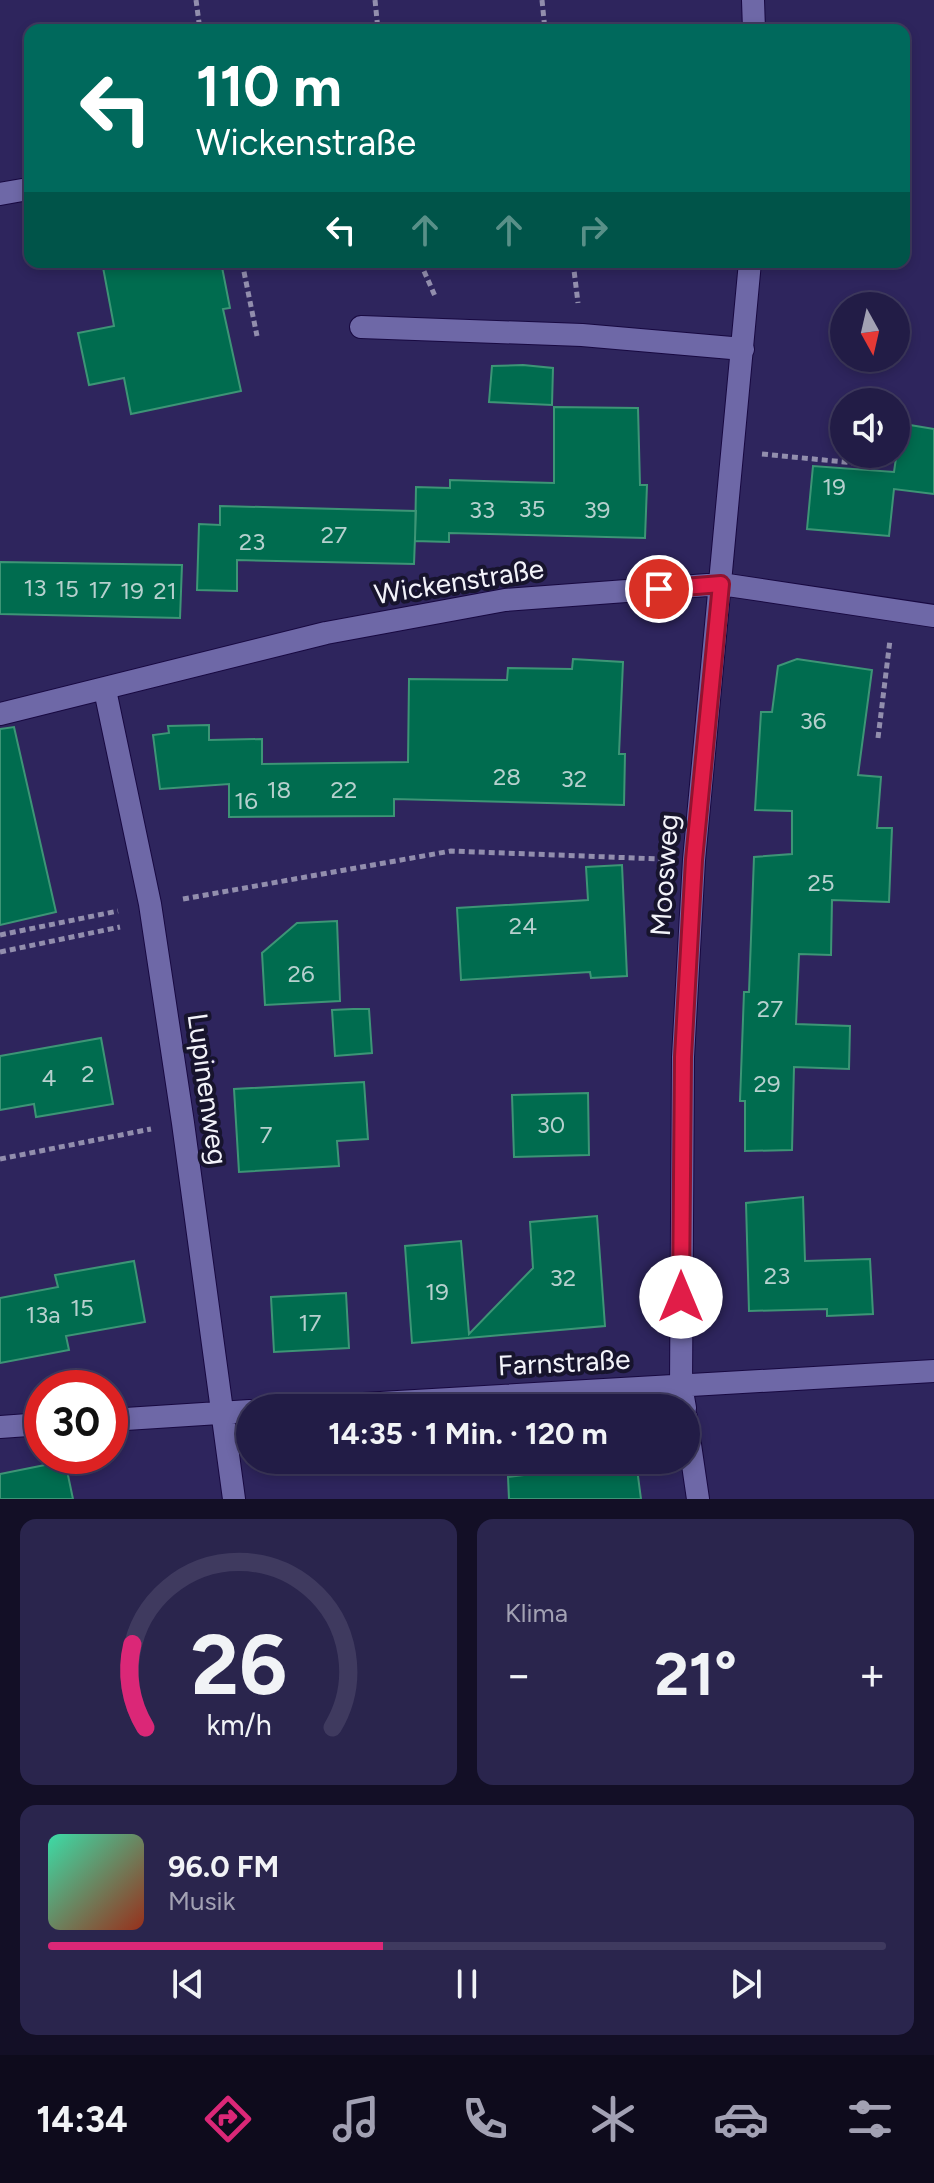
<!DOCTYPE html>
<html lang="de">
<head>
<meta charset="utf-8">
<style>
  body { margin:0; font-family:Figtree,sans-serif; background:#2a254d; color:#f1f3f6; height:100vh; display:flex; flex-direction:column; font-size:30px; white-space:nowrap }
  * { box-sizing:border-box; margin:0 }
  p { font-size:26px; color:#a2a1b3 }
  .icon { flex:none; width:44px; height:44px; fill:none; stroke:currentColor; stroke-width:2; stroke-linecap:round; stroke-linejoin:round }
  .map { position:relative; height:1499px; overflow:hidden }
  .side { display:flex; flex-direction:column; gap:20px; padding:20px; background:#130f26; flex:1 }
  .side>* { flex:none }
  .guide { position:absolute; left:24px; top:24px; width:886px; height:244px; border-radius:16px; box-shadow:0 4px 12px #0003,0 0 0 2px #3f3a5f; background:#00695c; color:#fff; overflow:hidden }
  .needle { width:52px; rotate:172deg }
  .tools { position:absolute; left:830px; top:292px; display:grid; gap:16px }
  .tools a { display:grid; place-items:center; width:80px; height:80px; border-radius:50%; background:#221c46; box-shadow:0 4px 12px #0003,0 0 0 2px #3f3a5f; font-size:40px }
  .speed { position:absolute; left:24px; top:1370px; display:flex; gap:16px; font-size:40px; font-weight:700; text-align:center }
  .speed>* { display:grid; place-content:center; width:104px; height:104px; border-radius:50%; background:#221c46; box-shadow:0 4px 12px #0003,0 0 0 2px #3f3a5f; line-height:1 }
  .speed .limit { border:12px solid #d22; background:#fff; color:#111 }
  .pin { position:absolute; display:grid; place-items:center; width:68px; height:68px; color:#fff; margin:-34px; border:4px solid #fff; border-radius:50%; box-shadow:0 2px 8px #0007 }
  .me { position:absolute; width:88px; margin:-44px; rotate:0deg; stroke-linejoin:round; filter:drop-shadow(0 0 6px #0008) }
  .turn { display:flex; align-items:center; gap:28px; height:168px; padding:0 40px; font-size:36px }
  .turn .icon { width:104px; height:104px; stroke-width:2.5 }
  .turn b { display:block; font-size:56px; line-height:68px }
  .lanes { display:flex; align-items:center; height:76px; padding:0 40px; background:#0003; justify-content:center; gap:40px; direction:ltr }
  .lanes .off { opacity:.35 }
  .big { font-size:60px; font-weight:700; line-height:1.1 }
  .side .card { flex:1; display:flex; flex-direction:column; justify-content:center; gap:12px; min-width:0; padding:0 28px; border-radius:16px; background:#2a254d }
  .side .dial { align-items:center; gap:0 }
  .dial svg { height:208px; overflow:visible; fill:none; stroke:#3f3a5f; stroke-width:7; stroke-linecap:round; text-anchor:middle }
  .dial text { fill:#f1f3f6; stroke:none }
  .song { display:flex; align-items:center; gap:24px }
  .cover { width:96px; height:96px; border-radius:12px; background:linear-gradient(135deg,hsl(160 70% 55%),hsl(10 70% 35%)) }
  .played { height:8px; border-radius:4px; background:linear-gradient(90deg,#db2777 40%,#3f3a5f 40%) }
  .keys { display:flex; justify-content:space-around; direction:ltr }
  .heat { display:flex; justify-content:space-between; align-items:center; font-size:44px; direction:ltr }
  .side .tiles { flex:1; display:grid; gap:20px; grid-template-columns:1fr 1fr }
  .card:last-child { grid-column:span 2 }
  .trip { position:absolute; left:236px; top:1394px; width:464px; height:80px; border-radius:40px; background:#221c46; box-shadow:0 4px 12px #0003,0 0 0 2px #3f3a5f; font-weight:700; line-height:80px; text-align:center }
  .menu { display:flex; height:128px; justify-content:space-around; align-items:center; background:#0e0b1c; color:#a2a1b3 }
  .menu .icon { width:56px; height:56px }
  .menu .active { color:#db2777 }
  .menu b { font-size:36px; color:#f1f3f6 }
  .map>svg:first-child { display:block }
</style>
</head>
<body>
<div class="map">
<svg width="934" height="1499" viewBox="0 0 934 1499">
  <rect width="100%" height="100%" fill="#2e255d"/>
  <!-- building -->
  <path fill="#006c4f" stroke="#3d9576" stroke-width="2" d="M102 262H221L230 308 223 309 241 391 131 414 124 378 89 385 78 333 114 326Z
    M523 365 553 368 552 405 489 402 492 366Z
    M554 407 638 408 640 485H647L645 538 449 533V542L415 541 416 487 450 488V480L554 483Z
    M904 424 934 429V494L894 489 889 536 807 529 813 466 894 472 899 437 902 438Z
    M220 506 416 511 414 564 237 560V591L197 590 199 524 220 525Z
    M0 562 182 565 180 618 0 614Z
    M573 659 623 662 619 754H625L624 805 394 799V816L229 817V784L160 789 153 735 169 733 168 726 209 725V740L262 739V764L408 762 409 679 507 680 508 668 572 669Z
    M797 659 872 670 858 775 881 777 877 828H892L889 902 832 900 831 955 799 954 796 1024 850 1026 849 1069 794 1067 792 1150 745 1151V1101H740L744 992H749L754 857 792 854V811L755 810 761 712H772L778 666Z
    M14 727 56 912 0 925V729Z
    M622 865 627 976 591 978 590 972 461 980 457 908 588 900 586 867Z
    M337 921 340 1001 265 1005 262 953 297 923Z
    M353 1009H369L372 1053 335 1056 332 1010Z
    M101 1038 113 1104 36 1117 34 1104 0 1110V1056Z
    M364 1082 368 1139 337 1141 339 1166 239 1172 234 1089Z
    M588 1093 589 1155 514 1157 512 1095Z
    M803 1197 805 1261 870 1259 873 1314 827 1316V1309L749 1311 746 1203Z
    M597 1216 605 1326 412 1343 405 1246 461 1241 469 1334 533 1268 530 1222Z
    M134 1261 145 1322 66 1336 69 1350 0 1363V1298L58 1287 55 1275Z
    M346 1293 349 1348 274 1352 271 1297Z
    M65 1461 73 1499H0V1474Z
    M636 1461 641 1499H509L508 1477Z"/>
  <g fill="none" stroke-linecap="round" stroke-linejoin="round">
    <!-- service casing -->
    <g stroke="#180941" stroke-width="24">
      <path id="service" d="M0 194 28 189"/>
    </g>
    <!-- minor casing -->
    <g stroke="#180941" stroke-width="24">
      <path id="minor" d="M753 0 754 30
        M361 327 582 335 743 349
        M105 690 150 904 183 1123 234 1499
        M0 714 326 633 505 600 721 584 934 616
        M294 1408 934 1371
        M685 1408 681 1386 683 1057 694 860 750 262
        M686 1417 698 1499
        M110 1420 250 1411
        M0 1427 42 1424"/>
    </g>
    <!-- path -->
    <path stroke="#928ead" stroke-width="5" stroke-dasharray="6 4" stroke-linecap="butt" d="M196 0 200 30
      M375 0 378 30
      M542 0 545 30
      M242 262 257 336
      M420 262 435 296
      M573 262 578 303
      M762 454 865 464
      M878 738 890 640
      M183 899 451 851 661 859
      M0 935 118 911
      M0 952 120 927
      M0 1159 151 1129"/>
    <!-- service -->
    <use href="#service" stroke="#6e68a7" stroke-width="22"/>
    <!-- minor -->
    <use href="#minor" stroke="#6e68a7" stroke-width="22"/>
  </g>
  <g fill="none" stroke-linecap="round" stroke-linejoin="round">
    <!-- route casing -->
    <g stroke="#92132f" stroke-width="20">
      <path id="route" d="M659 589 721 584 694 860 683 1057 681 1297"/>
    </g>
    <!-- route -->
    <use href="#route" stroke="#e11d48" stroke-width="14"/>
  </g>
  <g text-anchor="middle" stroke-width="8" stroke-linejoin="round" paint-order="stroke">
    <!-- number labels -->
    <g font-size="24" fill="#b6d0ce">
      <text x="834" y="495">19</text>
      <text x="532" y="517">35</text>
      <text x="482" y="518">33</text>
      <text x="597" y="518">39</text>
      <text x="334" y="543">27</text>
      <text x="252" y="550">23</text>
      <text x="35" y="596">13</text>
      <text x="67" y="597">15</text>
      <text x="100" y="598">17</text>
      <text x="132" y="599">19</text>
      <text x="165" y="599">21</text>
      <text x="813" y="729">36</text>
      <text x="507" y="785">28</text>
      <text x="574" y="787">32</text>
      <text x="279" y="798">18</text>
      <text x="344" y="798">22</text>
      <text x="246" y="809">16</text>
      <text x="821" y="891">25</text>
      <text x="523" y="934">24</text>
      <text x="301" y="982">26</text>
      <text x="770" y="1017">27</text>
      <text x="88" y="1082">2</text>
      <text x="49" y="1086">4</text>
      <text x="767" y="1092">29</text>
      <text x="551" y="1133">30</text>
      <text x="266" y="1143">7</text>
      <text x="777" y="1284">23</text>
      <text x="563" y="1286">32</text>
      <text x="437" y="1300">19</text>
      <text x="82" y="1316">15</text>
      <text x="43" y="1323">13a</text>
      <text x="310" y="1331">17</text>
    </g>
    <!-- street labels -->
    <g font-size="28" fill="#f2f2f9" stroke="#17142d">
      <text transform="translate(459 581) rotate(-9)" y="10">Wickenstraße</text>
      <text transform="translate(664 875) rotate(-86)" y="10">Moosweg</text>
      <text transform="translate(208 1089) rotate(82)" y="10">Lupinenweg</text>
      <text transform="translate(564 1362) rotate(-3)" y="10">Farnstraße</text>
    </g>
  </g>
</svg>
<div class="tools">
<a><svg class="needle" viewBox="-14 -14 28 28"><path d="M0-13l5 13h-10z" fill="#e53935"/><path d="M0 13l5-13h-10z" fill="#a2a1b3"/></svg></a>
<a><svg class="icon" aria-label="sound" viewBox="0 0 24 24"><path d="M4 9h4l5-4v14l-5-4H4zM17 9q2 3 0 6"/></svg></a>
</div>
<div class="speed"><div class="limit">30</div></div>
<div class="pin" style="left:659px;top:589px;background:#d93025"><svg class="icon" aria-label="arrive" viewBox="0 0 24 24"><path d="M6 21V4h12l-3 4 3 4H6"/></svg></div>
<svg class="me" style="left:681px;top:1297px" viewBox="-20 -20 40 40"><circle r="19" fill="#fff"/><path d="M0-13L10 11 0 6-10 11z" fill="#e11d48"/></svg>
<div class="trip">14:35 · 1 Min. · 120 m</div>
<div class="guide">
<div class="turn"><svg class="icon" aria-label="left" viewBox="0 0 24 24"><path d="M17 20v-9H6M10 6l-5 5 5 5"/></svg><div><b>110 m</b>Wickenstraße</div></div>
<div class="lanes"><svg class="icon" aria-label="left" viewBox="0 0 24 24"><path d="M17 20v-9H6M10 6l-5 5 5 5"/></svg><svg class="icon off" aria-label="ahead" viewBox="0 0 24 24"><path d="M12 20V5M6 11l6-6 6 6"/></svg><svg class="icon off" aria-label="ahead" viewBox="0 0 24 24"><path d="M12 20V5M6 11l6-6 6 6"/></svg><svg class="icon off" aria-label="right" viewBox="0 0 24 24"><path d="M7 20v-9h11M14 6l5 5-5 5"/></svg></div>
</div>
</div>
<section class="side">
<div class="tiles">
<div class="card dial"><svg viewBox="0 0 100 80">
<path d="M14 69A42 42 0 1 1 86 69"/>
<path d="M14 69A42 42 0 0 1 9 37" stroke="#db2777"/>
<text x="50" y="56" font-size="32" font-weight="700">26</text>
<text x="50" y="72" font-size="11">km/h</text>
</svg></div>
<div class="card"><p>Klima</p>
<div class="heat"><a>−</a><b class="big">21°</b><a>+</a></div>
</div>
<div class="card">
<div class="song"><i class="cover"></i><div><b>96.0 FM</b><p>Musik</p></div></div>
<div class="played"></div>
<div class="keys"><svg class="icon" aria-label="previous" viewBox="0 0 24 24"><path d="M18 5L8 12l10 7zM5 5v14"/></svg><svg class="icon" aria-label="pause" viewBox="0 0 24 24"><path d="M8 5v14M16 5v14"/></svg><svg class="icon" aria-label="next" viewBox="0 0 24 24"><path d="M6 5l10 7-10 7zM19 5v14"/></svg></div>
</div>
</div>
</section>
<nav class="menu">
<b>14:34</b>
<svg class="icon active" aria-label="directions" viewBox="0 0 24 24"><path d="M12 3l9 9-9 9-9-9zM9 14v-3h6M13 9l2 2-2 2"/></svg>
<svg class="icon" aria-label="music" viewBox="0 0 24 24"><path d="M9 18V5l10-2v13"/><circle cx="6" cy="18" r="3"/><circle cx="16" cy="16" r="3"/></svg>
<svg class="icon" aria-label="phone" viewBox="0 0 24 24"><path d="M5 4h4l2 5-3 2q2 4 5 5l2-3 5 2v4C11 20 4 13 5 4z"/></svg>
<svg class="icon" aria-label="climate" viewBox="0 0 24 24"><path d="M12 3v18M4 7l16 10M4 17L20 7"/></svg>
<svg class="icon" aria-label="car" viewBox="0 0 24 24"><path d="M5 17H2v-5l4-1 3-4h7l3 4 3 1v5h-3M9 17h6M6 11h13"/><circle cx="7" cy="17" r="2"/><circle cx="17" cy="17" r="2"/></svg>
<svg class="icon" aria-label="filters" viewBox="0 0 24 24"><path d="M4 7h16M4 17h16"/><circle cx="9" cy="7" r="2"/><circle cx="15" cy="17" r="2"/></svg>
</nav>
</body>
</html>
